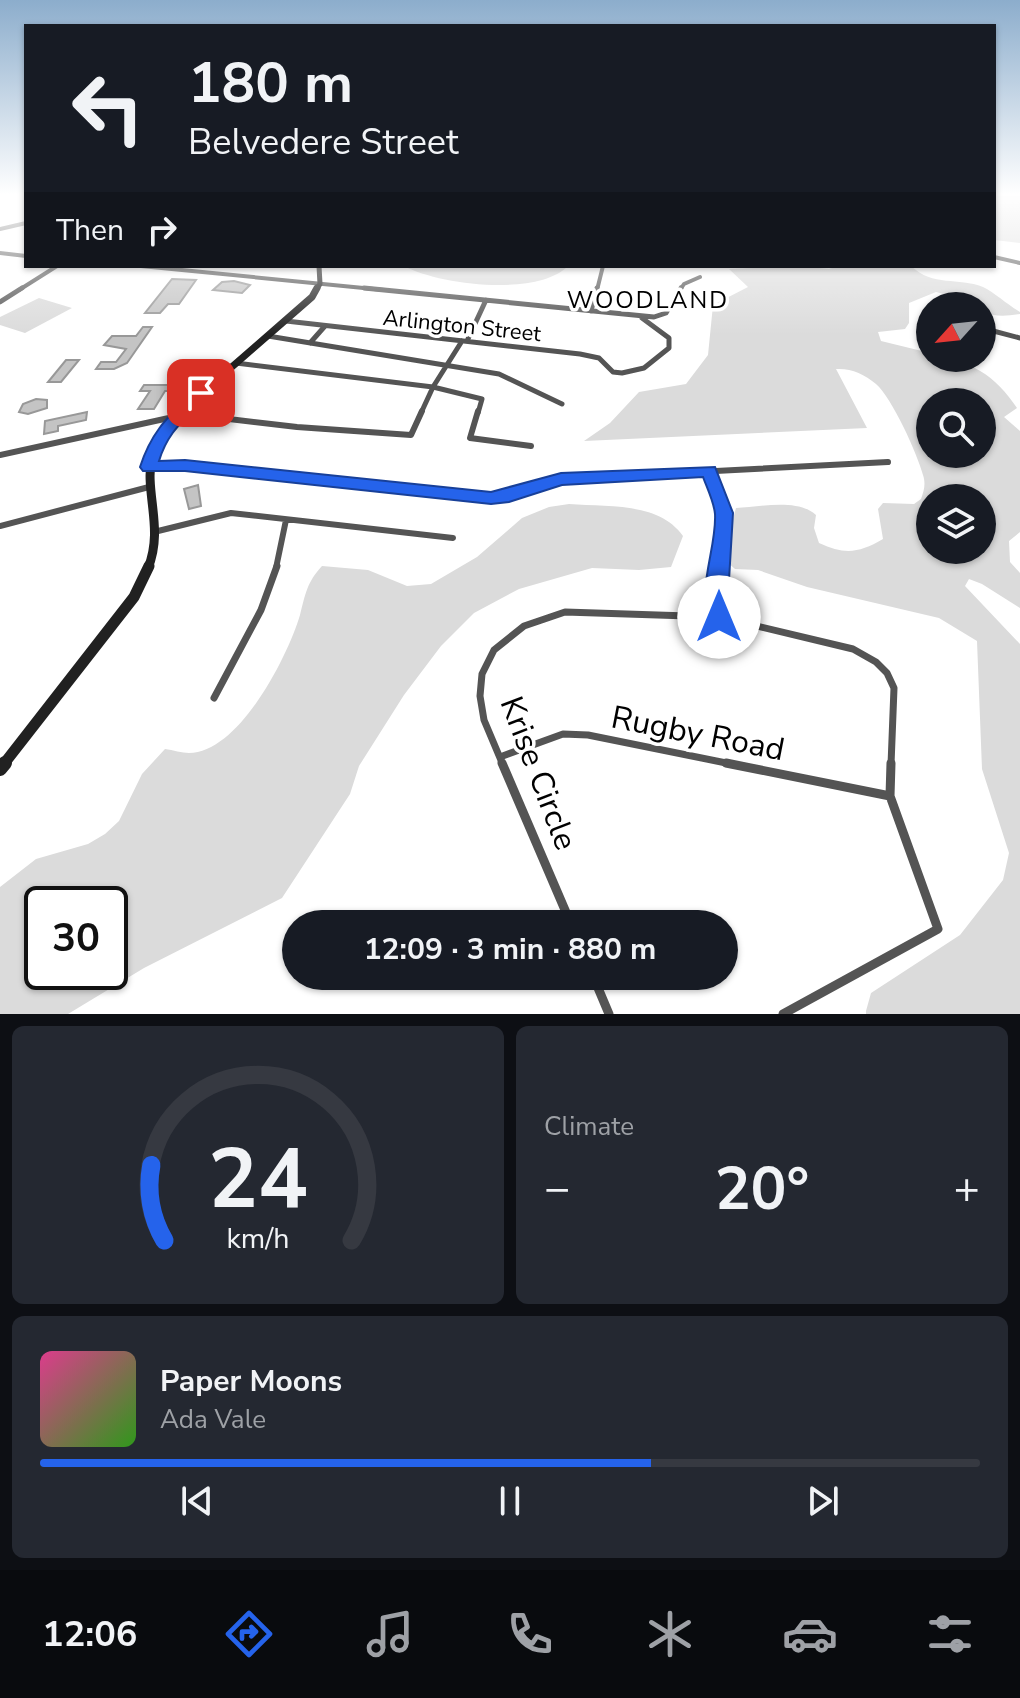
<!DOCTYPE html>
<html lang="en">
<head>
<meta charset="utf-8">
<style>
  body { margin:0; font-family:"Nunito Sans",sans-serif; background:#242831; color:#f1f3f6; height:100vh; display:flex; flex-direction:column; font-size:30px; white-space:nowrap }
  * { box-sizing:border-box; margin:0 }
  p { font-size:26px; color:#9ea1a6 }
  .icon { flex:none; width:44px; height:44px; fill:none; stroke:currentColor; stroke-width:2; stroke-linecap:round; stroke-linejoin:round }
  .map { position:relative; height:1014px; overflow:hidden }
  .details { display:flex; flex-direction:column; gap:12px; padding:12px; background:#0d0f14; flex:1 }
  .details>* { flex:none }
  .guide { position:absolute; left:24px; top:24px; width:972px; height:244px; border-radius:0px; box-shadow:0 2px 6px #0004; background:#171b24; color:#f1f3f6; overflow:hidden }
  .needle { width:52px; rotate:243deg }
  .buttons { position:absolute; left:916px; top:292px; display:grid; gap:16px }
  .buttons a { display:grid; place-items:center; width:80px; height:80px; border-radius:50%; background:#171b24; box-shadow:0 2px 6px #0004; font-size:40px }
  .speed { position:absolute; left:24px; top:886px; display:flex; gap:16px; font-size:40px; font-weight:700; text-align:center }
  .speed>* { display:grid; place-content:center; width:104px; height:104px; border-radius:50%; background:#171b24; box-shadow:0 2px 6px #0004; line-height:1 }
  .speed .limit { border:4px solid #111; border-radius:12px; background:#fff; color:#111 }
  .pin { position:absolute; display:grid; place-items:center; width:68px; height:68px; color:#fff; margin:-34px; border-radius:16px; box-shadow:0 4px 12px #0006 }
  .me { position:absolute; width:88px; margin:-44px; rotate:0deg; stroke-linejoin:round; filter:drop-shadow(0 0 6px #0008) }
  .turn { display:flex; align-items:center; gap:28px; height:168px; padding:0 32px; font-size:36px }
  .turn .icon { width:104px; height:104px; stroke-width:2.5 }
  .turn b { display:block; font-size:56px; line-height:68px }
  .then { display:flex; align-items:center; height:76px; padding:0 32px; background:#0003; gap:16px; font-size:30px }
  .big { font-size:60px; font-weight:700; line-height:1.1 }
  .details .widget { flex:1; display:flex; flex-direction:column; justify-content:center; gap:12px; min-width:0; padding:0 28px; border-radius:12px; background:#242831 }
  .details .dial { align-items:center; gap:0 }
  .dial svg { height:208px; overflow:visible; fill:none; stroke:#363941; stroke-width:7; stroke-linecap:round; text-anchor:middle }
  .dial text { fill:#f1f3f6; stroke:none }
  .song { display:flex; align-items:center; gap:24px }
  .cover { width:96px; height:96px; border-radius:12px; background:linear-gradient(135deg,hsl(330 70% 55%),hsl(110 70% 35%)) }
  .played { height:8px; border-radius:4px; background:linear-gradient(90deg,#2563eb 65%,#363941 65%) }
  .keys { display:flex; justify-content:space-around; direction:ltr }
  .heat { display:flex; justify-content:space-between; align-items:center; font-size:44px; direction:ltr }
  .details .tiles { flex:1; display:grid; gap:12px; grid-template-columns:1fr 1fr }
  .widget:last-child { grid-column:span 2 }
  .trip { position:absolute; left:282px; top:910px; width:456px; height:80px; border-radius:40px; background:#171b24; box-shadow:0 2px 6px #0004; font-weight:700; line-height:80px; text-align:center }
  .dock { display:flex; height:128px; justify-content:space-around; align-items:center; background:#090b0e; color:#9ea1a6 }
  .dock .icon { width:56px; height:56px }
  .dock .active { color:#2563eb }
  .dock b { font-size:36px; color:#f1f3f6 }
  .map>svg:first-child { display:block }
</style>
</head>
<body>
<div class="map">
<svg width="1020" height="1014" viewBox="0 0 1020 1014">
  <rect width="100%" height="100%" fill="#fff"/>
  <!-- green -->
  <path fill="#dbdbdb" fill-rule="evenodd" d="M994 193H1020V243L994 240Z
    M404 266H568C538 297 439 285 404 266Z
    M799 266 829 269 838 266H911C933 287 958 277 983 287 995 293 1008 305 1020 312V314C1007 316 995 317 982 312V306H965L952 296 936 292 909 303V323L905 329 878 332 881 341 930 353V358C969 358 996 376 1017 408L1004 417 1020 431V532L1009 541 1010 562 1020 573V608L982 584 969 579 965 586 1020 644V1014H866V1011L871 993 960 935 1003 880 1009 853 982 769 977 641 939 618 807 587 758 570 735 569 726 561V545L736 508C759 507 798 498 816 515L814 528 819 543C845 555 859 553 883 539L878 509 883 503 914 504 921 499C924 491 926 484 923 475 917 453 892 398 876 384 864 374 851 368 836 369L867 428 584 441 610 423 639 392 686 384 708 355 713 305 748 287 729 269ZM930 402H982V454H930ZM930 498H982V550H930Z
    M39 298 72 308 25 333 0 325V317Z
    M569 504C608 507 659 502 683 536L671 567 639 570 592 568 519 589 474 613 441 646 404 695 359 766 350 794 282 898 144 968 68 1014H0V887L36 859 88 844 105 834 119 821 142 774 165 749C173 750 182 753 189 753 239 753 288 656 300 615 305 595 307 582 322 566L368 570 407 586 431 584 477 557 522 518 549 507ZM42 904H110V972H42Z"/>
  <!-- building -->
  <path fill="#c4c4c4" stroke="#989898" stroke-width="2" d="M172 279 196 280 179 304H168L160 313H145Z
    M222 282 234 281 250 285 242 293 213 290Z
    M143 327H152L127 363 114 369H96L101 362H116L126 349 104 345 112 336H136Z
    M66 360H79L61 382H48Z
    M144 385H180L176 391H165L154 409H138L150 391H140Z
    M36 399 47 400V408L28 414 19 412 23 404Z
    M87 412 86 420 58 426V431L44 434 45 421Z
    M198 485 201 506 189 509 184 489Z"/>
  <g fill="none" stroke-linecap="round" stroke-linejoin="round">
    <!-- street-far4 -->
    <path stroke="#545454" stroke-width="4" d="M0 229 26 223
      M0 253 26 256
      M994 257 1020 263
      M141 266 384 290
      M19 290 57 266
      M597 290 603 266
      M680 290 684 284 700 277"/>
    <!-- street-far3 -->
    <path stroke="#545454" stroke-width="5" d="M364 288 654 317 666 313 681 288
      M0 302 22 288
      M591 311 597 288
      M286 321 580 354 599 358 613 372 622 373 644 368 669 348V338L642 318
      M926 321H930
      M982 328 1020 338
      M268 336 499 374 562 404
      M467 341 486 300
      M310 343 325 326
      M236 363 433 387 482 399 478 413
      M421 413 433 387 462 341"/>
    <!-- street-far2 -->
    <path stroke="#545454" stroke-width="6" d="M478 411 470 438 531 446
      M0 455 187 414 297 427 411 435 422 411
      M149 467 185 466 491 498 509 496 561 479 888 462
      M709 471 724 513 719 568
      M0 526 149 487
      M154 532 231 513 453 538
      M276 568 286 520"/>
    <!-- street-far1 -->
    <path stroke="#545454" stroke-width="7" d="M719 617 720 566
      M214 698 261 610 277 566
      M500 757 563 734 588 735 736 765
      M503 765 484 720 480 696 482 674 494 650 524 626 565 612 719 617 853 649 876 662 887 673 894 688 891 765"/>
    <!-- street -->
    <path stroke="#545454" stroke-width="9" d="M502 763 571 924
      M726 763 890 796
      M593 976 609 1014
      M783 1014 938 929 890 796 891 763"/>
    <!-- secondary-far4 -->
    <path stroke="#212121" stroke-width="5" d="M316 290 320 284 319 266"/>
    <!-- secondary-far3 -->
    <path stroke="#212121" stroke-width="7" d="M179 413 312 297 317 288"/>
    <!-- secondary-far2 -->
    <path stroke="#212121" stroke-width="9" d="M148 568C171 512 121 463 181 411"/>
    <!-- secondary-far1 -->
    <path stroke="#212121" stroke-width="11" d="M3 765 134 597 149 566"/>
    <!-- secondary -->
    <path stroke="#212121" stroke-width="14" d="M0 769 5 763"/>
  </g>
  <!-- sky -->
  <linearGradient id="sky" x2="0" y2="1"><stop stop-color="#8cadcc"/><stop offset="0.58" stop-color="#fff"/><stop offset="1" stop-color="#fff" stop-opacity="0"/></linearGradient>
  <rect width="1020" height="335" fill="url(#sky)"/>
  <!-- route -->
  <path fill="#2563eb" stroke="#184099" stroke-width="2" d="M201 388 209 393C188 418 169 428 159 461L185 460 491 492 561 473 715 467 733 513 728 597 729 617 726 623 719 626 711 623C695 592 717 548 715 514 714 502 707 488 703 477L562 485 509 502 491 504 185 471H143L140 467C152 430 169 416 196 389Z"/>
  <g text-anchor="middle" stroke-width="7" stroke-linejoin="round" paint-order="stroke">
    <!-- far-street labels -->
    <g font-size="22" fill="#000" stroke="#fff">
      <text transform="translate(462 325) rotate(6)" y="8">Arlington Street</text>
    </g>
    <!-- far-neighbourhood labels -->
    <g font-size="24" letter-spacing="2" fill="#000" stroke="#fff">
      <text x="648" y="308">WOODLAND</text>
    </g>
    <!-- near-street labels -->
    <g font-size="32" fill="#000" stroke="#fff">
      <text transform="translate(698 733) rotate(11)" y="11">Rugby Road</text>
      <text transform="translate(539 773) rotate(69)" y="11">Krise Circle</text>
    </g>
  </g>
</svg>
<div class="buttons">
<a><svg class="needle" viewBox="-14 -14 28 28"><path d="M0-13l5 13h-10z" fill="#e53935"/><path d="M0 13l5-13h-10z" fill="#9ea1a6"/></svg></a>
<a><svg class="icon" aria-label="search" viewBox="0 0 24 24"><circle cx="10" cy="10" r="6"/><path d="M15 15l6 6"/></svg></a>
<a><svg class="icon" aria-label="layers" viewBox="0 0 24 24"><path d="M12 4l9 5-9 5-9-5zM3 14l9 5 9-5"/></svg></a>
</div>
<div class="speed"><div class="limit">30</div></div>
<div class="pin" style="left:201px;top:393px;background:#d93025"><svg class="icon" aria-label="arrive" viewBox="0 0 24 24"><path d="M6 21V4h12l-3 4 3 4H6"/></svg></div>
<svg class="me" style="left:719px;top:617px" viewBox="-20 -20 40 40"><circle r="19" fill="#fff"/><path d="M0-13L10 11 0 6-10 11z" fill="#2563eb"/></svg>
<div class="trip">12:09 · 3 min · 880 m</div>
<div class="guide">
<div class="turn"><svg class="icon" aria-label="left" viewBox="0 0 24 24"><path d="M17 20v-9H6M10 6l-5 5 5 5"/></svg><div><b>180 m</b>Belvedere Street</div></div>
<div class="then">Then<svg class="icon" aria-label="right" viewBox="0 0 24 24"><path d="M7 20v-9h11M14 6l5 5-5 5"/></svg></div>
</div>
</div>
<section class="details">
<div class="tiles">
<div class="widget dial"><svg viewBox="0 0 100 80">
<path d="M14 69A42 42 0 1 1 86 69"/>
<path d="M14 69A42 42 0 0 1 9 40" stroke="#2563eb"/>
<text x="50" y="56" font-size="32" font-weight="700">24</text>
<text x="50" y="72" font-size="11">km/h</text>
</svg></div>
<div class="widget"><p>Climate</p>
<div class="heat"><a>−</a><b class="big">20°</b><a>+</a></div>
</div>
<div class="widget">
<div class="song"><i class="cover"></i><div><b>Paper Moons</b><p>Ada Vale</p></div></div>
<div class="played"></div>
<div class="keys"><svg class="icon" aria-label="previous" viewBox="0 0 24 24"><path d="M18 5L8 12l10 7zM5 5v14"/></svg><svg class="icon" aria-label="pause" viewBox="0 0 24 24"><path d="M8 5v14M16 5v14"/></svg><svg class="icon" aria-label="next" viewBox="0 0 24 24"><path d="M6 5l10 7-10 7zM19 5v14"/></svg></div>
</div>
</div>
</section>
<nav class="dock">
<b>12:06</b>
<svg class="icon active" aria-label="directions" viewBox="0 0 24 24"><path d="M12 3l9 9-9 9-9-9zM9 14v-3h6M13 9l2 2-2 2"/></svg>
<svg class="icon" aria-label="music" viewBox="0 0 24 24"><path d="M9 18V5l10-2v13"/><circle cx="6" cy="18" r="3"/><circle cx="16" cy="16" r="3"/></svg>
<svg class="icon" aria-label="phone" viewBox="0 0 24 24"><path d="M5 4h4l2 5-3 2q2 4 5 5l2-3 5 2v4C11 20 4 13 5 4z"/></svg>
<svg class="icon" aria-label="climate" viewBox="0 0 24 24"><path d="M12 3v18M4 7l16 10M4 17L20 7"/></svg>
<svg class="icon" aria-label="car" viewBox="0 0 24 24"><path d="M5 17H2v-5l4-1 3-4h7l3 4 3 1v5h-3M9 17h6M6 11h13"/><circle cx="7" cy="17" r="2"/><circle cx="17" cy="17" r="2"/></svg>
<svg class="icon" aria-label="filters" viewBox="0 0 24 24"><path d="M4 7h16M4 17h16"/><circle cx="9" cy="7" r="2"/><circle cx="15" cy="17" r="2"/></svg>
</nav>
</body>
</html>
